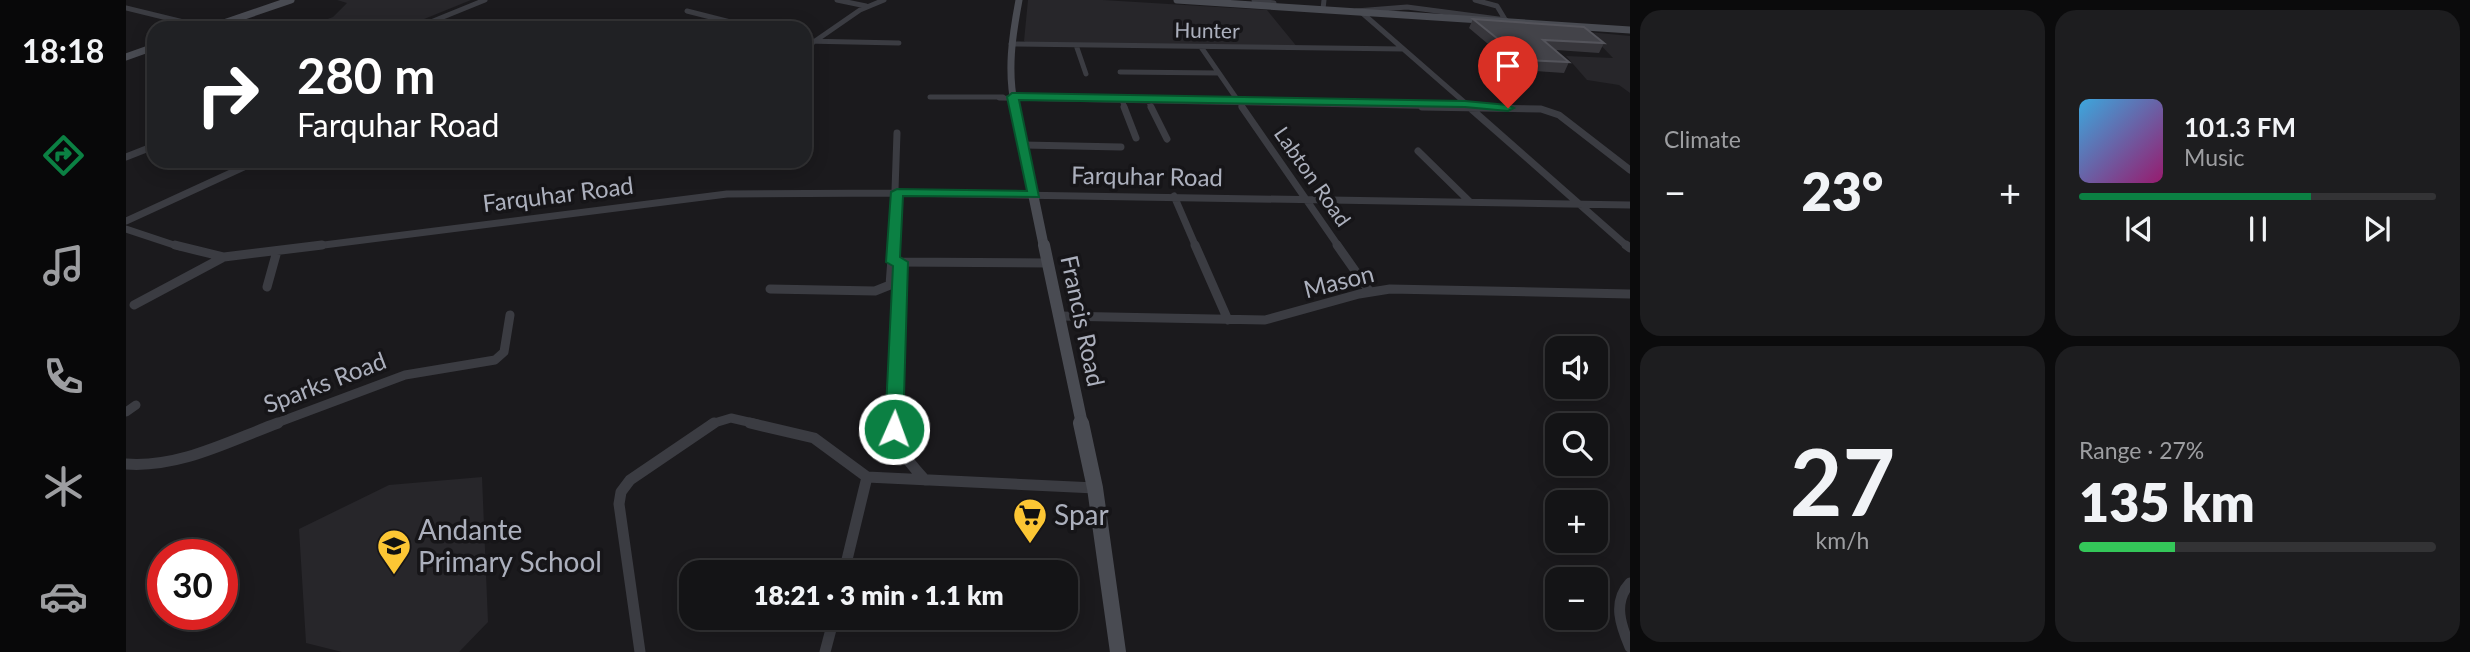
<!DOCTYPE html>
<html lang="en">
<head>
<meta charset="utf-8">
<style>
  body { margin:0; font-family:Lato,sans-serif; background:#1d1d1f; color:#f1f3f6; height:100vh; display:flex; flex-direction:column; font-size:26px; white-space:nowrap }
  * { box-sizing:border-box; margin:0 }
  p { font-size:23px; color:#9d9ea1 }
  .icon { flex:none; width:38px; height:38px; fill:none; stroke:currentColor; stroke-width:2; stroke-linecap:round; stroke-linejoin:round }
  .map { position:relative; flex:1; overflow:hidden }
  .panel { display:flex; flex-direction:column; gap:10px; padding:10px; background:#0b0b0c; width:840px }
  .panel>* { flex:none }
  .hud { position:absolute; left:21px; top:21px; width:665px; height:147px; border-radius:21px; box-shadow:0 4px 18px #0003,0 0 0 2px #333335; background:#202124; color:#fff; overflow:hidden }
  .controls { position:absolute; left:1419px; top:336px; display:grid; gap:14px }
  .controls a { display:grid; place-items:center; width:63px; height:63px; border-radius:14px; background:#141416; box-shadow:0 4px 18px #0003,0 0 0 2px #333335; font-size:35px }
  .speed { position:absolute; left:21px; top:539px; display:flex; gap:14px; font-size:35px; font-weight:700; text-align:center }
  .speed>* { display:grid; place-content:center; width:91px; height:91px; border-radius:50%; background:#141416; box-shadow:0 4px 18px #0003,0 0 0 2px #333335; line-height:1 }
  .speed .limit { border:10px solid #d22; background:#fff; color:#111 }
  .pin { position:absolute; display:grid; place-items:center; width:60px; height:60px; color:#fff; margin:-72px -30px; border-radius:50% 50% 50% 0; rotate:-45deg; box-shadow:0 0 7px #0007 }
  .pin .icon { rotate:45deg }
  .me { position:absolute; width:77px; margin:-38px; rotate:2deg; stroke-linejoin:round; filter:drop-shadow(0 0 5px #0008) }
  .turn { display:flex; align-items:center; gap:24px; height:147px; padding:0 35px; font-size:32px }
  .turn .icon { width:91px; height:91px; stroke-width:2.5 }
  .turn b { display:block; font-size:49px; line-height:60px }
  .big { font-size:52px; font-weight:800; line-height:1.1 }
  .panel .tile { flex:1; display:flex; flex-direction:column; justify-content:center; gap:10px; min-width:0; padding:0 24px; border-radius:21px; background:#1d1d1f }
  .panel .dial { align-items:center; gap:0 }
  .dial b { font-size:91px; line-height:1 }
  .song { display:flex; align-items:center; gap:21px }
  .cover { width:84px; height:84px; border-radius:10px; background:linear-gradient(135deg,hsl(200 70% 55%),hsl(320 70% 35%)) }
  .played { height:7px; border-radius:4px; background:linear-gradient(90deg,#0b8043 65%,#333335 65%) }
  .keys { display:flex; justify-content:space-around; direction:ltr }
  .heat { display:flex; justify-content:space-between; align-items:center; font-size:38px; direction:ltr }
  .charge { height:10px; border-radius:5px; background:linear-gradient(90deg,#34c759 27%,#333335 0) }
  .panel .tiles { flex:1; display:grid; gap:10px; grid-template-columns:repeat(2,1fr) }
  .trip { position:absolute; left:553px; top:560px; width:399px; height:70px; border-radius:21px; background:#141416; box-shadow:0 4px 18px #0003,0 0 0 2px #333335; font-weight:800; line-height:70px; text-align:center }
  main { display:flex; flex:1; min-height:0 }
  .tab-bar { display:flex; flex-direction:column; width:126px; justify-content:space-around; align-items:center; background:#080809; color:#9d9ea1 }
  .tab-bar .icon { width:49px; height:49px }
  .tab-bar .current { color:#0b8043 }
  .tab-bar b { font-size:32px; color:#f1f3f6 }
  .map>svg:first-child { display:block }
</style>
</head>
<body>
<main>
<nav class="tab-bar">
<b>18:18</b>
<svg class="icon current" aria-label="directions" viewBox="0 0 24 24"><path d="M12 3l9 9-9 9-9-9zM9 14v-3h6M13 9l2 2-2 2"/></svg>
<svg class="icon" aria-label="music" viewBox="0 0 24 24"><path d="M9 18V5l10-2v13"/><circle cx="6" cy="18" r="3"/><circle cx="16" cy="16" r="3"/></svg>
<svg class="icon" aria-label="phone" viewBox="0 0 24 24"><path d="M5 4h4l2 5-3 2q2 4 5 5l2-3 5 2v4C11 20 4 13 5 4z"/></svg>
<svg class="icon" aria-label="climate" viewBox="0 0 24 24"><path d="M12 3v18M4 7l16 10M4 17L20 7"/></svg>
<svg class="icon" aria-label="car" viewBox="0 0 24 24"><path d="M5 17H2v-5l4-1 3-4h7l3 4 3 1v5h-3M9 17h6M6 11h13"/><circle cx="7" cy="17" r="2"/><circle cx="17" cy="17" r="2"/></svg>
</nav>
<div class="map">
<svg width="1504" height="652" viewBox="0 0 1504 652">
  <rect width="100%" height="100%" fill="#1b1a1d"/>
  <!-- built -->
  <path fill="#27262a" d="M211 0H345L276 28H177L207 17 221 3Z
    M902 0H977L1141 10 1172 48 902 44 898 41Z
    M1462 32 1504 36V93L1493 85 1461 80 1440 56 1487 58Z
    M356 477 362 622 333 652H216L180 643 173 529 263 485Z"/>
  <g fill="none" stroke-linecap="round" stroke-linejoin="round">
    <!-- street-far3 -->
    <path stroke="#3b3c42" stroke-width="5" d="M711 0 740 6
      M1128 0 1148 3
      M1349 0 1371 6 1380 21
      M0 8 82 28
      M1197 9 1198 0
      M561 11 628 28
      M1230 11 1281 7 1380 20
      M1235 12 1345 108
      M290 28 359 0
      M679 41 773 43
      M885 44 1277 49
      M950 45 960 74
      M1075 47 1117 108
      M679 48 734 10 758 0
      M994 72 1093 73
      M804 97H877
      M873 98 1382 108
      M1021 99 1026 108
      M996 100 999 108"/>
    <!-- street-far2 -->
    <path stroke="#3b3c42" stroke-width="7" d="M998 107 1010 138
      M1025 107 1041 139
      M1116 107 1213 247
      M1296 107 1415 109 1433 115 1504 170
      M1343 107 1502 247
      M898 145 995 147
      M1292 151 1344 202
      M0 157 28 146
      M1048 196 1070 247
      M0 221 131 161
      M0 229 54 247
      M182 247 601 194 771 193 1504 205
      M767 247 771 133"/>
    <!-- street-far1 -->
    <path stroke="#3b3c42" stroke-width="9" d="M49 245 98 257 196 245
      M1069 245 1102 320
      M1211 245 1244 292
      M1500 245 1504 248
      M770 262 922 263
      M141 287 151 251
      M644 289 749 291 764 285 767 245
      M8 305 96 258
      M933 316 1139 320 1233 294 1264 289 1504 294
      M0 412 10 405
      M148 424 279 375 369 360 378 352 384 315
      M585 424 605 418 631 424
      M769 424 775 262"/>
    <!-- street -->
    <path stroke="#3b3c42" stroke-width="11" d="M624 423 688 438 741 477 969 488
      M769 423C769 448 783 462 799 480
      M0 464C54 468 103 441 152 423
      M718 572 741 477
      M1504 583C1486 602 1495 626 1504 647
      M514 652 493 504 495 492 504 480 588 423
      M699 652 708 618"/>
    <!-- secondary-far3 -->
    <path stroke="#494b52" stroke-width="7" d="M1051 0 1504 30
      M83 28 165 0
      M0 57 28 47
      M889 108C881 71 886 37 893 0"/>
    <!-- secondary-far2 -->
    <path stroke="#494b52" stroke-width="10" d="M889 107 918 247"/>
    <!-- secondary-far1 -->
    <path stroke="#494b52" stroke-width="12" d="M918 245 956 424"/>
    <!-- secondary -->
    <path stroke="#494b52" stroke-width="16" d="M955 423 969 488 992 652"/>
  </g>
  <!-- wall -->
  <path fill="#37363b" d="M1347 19 1478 43 1473 53 1430 50 1443 62 1438 73 1393 70 1343 28Z"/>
  <!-- building -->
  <path fill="#434349" stroke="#54545b" stroke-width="2" d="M1347 19 1458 27 1478 43 1417 40 1443 62 1398 60Z"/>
  <!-- route -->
  <path fill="#0b8043" stroke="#07532c" stroke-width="2" d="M886 93 1339 101 1382 105 1388 108 1382 111 1339 107 893 100 913 197 777 196 774 257 782 262 777 429 768 436 762 434 759 429 767 266 760 262 765 192 771 189 901 191 881 97Z"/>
  <!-- icons -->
  <defs>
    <g id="supermarket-pin" transform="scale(1.75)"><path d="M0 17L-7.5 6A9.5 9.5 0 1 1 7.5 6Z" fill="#fcc634" stroke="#161518"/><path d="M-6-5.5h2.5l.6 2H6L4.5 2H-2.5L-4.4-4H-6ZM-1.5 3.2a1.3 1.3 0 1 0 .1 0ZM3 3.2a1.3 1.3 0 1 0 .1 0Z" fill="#111"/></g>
    <g id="school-pin" transform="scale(1.75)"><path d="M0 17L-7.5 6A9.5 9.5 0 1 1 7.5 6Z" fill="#fcc634" stroke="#161518"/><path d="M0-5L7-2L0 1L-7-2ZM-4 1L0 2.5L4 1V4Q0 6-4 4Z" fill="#111"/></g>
  </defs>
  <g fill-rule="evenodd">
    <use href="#supermarket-pin" x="904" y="515"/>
    <use href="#school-pin" x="268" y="546"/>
  </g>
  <g text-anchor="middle" stroke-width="7" stroke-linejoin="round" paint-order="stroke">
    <!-- far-street labels -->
    <g font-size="21" fill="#acb0bd" stroke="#161518">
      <text transform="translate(1081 31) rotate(1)" y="7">Hunter</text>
      <text transform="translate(1186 177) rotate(55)" y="7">Labton Road</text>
    </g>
    <!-- street labels -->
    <g font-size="24" fill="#acb0bd" stroke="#161518">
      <text transform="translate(1021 177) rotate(1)" y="8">Farquhar Road</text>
      <text transform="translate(432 195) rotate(-7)" y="8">Farquhar Road</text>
      <text transform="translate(1213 282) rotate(-14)" y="8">Mason</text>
      <text transform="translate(956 321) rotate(78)" y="8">Francis Road</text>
      <text transform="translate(199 383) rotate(-21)" y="8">Sparks Road</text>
    </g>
    <!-- near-poi labels -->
    <g font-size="28" fill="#acb0bd" stroke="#161518" text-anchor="start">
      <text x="928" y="525">Spar</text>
      <text x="292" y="540">Andante<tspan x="292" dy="32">Primary School</tspan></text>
    </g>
  </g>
</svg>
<div class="controls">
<a><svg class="icon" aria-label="sound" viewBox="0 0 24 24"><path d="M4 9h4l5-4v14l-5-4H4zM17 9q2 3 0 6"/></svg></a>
<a><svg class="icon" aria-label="search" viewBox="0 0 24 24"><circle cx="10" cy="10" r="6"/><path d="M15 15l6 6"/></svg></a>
<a>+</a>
<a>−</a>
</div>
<div class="speed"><div class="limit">30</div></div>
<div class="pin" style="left:1382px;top:108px;background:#d93025"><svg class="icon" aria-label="arrive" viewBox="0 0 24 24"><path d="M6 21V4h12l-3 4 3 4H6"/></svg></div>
<svg class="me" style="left:768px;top:429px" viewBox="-20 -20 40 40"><circle r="17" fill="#0b8043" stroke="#fff" stroke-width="3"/><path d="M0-11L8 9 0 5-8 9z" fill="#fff"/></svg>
<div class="trip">18:21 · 3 min · 1.1 km</div>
<div class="hud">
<div class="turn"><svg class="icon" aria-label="right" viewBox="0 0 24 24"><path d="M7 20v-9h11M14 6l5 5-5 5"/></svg><div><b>280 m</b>Farquhar Road</div></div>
</div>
</div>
<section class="panel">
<div class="tiles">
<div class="tile"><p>Climate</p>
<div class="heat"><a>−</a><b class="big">23°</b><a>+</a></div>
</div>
<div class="tile">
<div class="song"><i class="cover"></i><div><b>101.3 FM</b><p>Music</p></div></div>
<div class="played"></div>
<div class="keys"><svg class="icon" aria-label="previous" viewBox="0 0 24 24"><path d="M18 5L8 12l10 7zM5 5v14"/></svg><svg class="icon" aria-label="pause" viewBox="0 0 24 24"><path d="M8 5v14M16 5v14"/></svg><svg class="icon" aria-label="next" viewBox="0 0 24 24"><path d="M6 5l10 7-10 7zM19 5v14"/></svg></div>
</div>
<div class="tile dial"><b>27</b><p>km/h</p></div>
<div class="tile"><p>Range · 27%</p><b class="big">135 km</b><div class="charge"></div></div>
</div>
</section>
</main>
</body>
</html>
